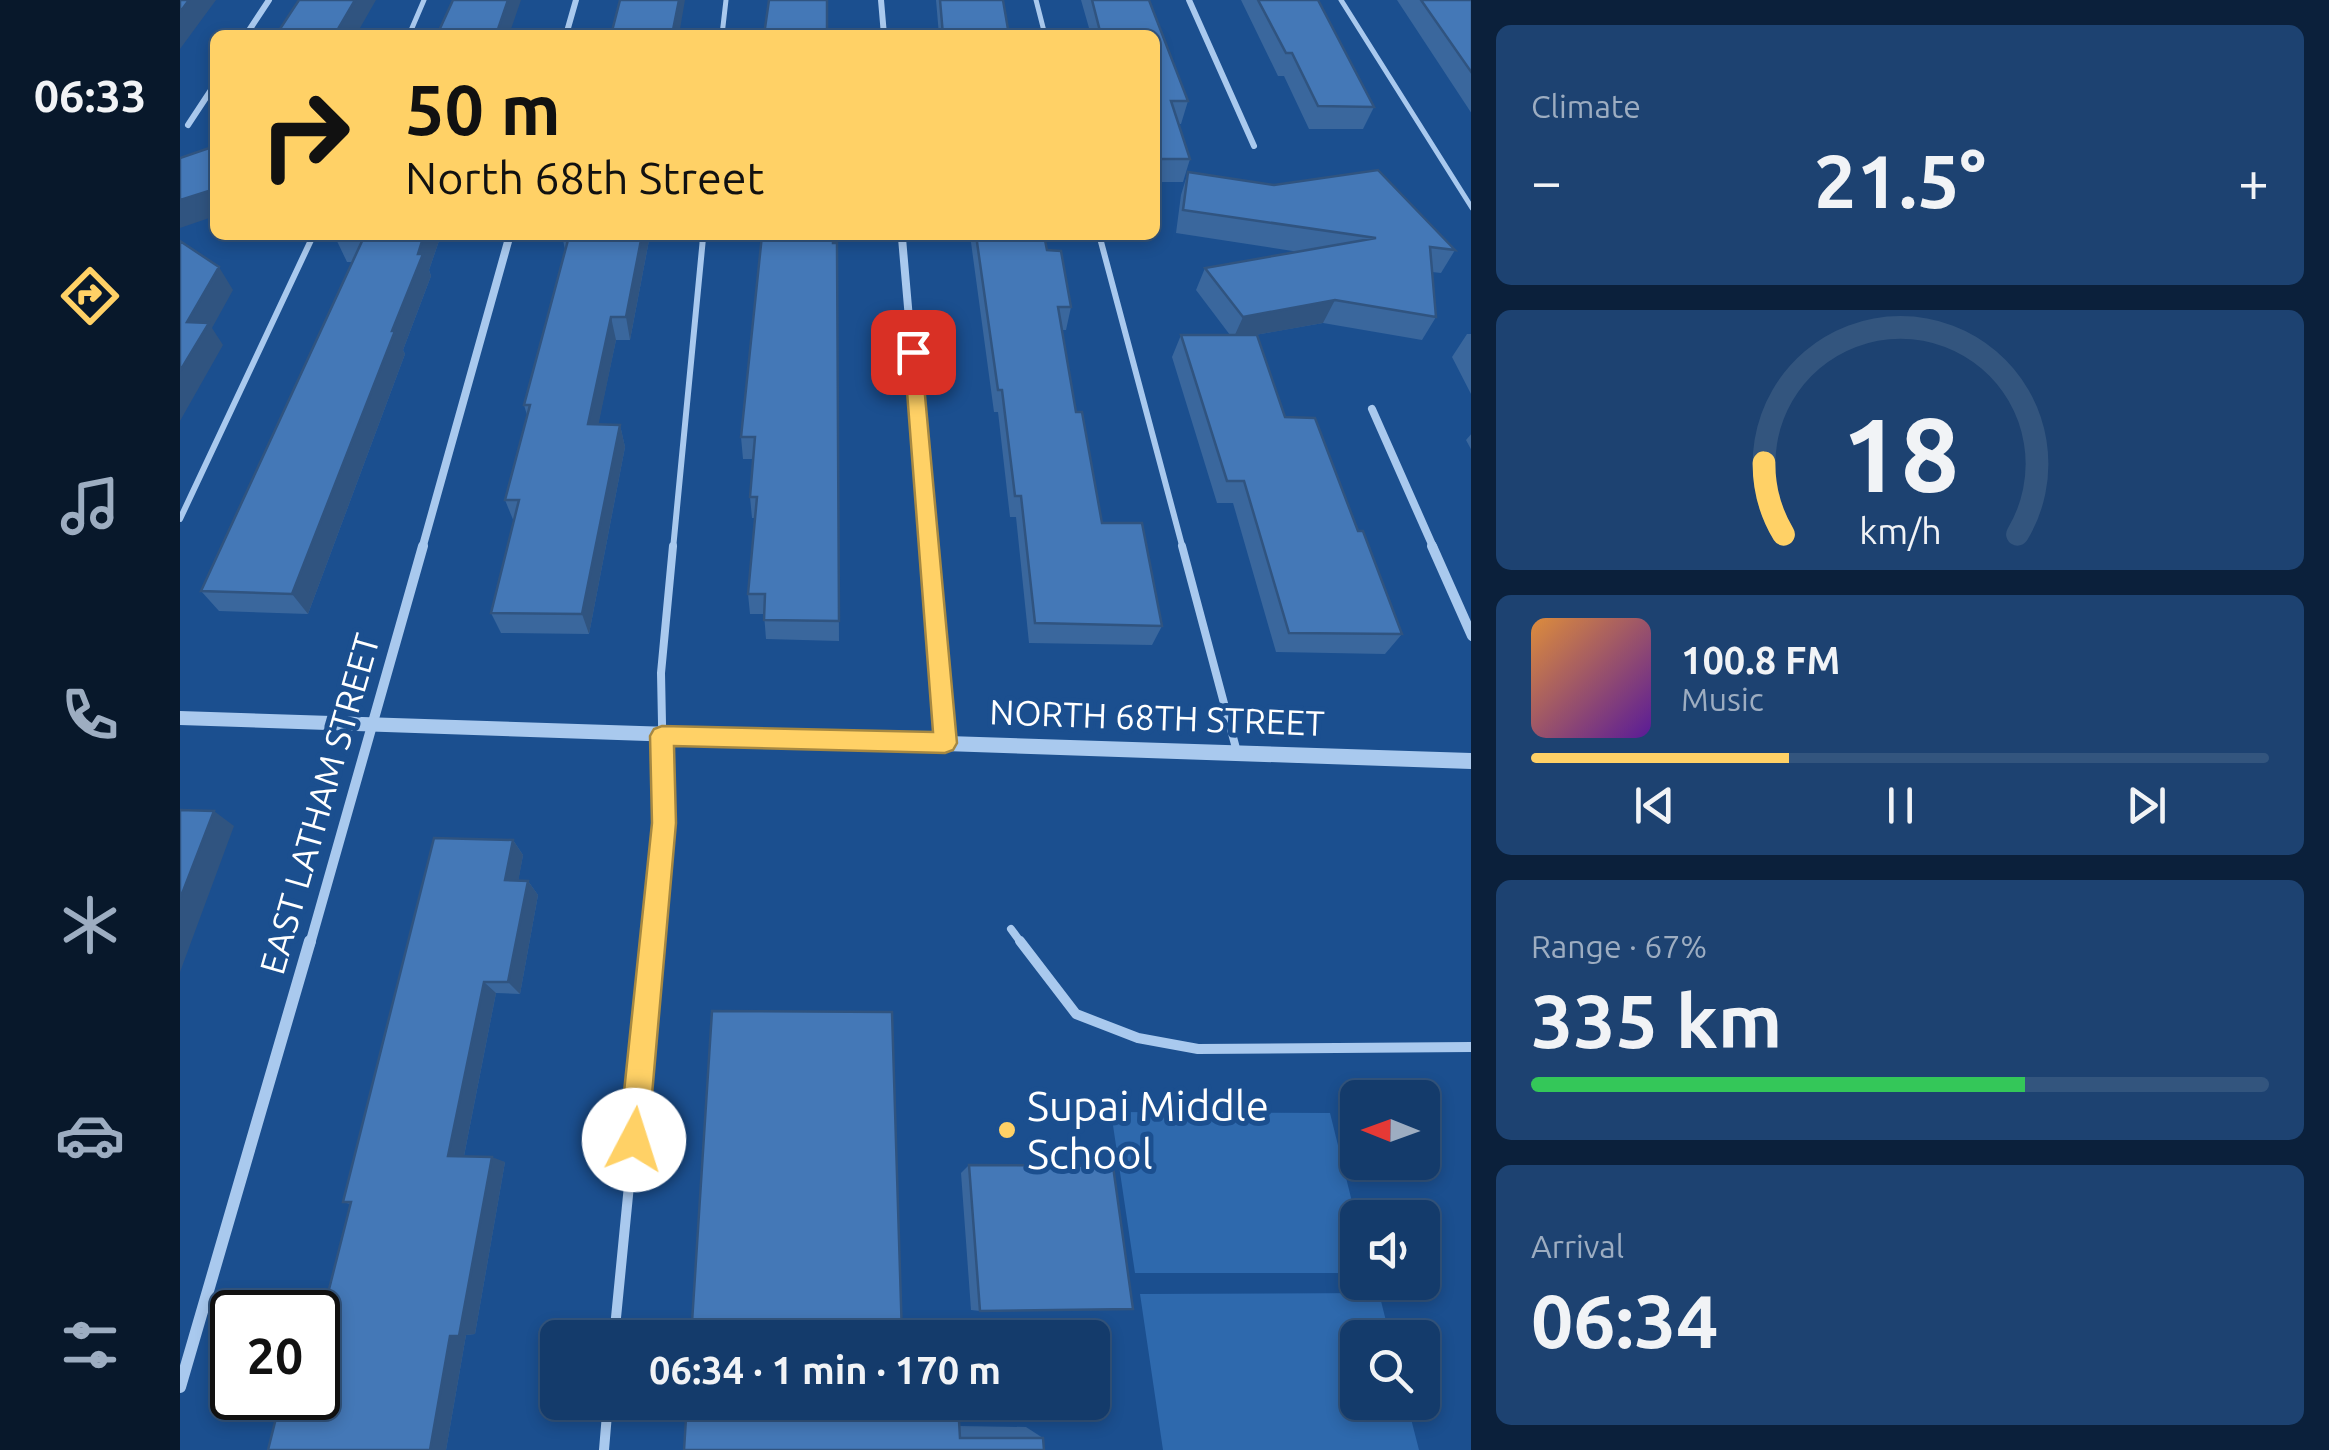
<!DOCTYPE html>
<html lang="en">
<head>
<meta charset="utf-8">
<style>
  body { margin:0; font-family:Ubuntu,sans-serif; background:#1d4271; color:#f1f3f6; height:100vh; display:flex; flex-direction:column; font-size:38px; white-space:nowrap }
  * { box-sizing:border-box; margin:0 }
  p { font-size:32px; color:#9dadc1 }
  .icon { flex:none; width:55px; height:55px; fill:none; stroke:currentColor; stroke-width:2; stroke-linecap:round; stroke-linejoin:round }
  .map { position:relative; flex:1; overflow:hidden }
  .sheet { display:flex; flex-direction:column; gap:25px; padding:25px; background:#0b203b; width:858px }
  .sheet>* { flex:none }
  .hud { position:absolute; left:30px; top:30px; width:950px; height:210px; border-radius:15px; box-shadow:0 5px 15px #0003,0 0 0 2px #33557e; background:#ffd166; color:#111; overflow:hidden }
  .needle { width:65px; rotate:271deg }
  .tools { position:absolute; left:1160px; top:1080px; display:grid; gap:20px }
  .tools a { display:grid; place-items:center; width:100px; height:100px; border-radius:15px; background:#143b6b; box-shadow:0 5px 15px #0003,0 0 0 2px #33557e; font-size:50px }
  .speed { position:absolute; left:30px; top:1290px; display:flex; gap:20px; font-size:50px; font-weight:700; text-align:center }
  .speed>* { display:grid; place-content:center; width:130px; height:130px; border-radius:50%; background:#143b6b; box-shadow:0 5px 15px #0003,0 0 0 2px #33557e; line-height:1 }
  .speed .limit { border:5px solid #111; border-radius:15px; background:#fff; color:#111 }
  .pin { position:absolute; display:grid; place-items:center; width:85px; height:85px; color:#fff; margin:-42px; border-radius:20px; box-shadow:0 5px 15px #0006 }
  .me { position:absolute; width:110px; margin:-55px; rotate:5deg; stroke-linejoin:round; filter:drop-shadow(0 0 8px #0008) }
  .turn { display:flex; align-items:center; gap:35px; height:210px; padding:0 30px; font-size:45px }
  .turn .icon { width:130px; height:130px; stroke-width:2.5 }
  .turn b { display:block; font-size:70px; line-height:85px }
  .big { font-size:75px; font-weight:600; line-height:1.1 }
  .sheet .tile { flex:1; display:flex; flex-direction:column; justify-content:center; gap:15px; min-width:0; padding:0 35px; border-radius:15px; background:#1d4271 }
  .sheet .dial { align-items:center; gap:0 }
  .dial svg { height:260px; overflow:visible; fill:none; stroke:#33557e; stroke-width:7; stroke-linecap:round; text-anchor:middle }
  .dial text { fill:#f1f3f6; stroke:none }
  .song { display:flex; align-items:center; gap:30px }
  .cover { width:120px; height:120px; border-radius:15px; background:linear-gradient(135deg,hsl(30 70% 55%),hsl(270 70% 35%)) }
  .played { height:10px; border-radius:5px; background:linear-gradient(90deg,#ffd166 35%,#33557e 35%) }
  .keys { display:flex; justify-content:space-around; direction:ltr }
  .heat { display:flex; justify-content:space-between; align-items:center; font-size:55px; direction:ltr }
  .charge { height:15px; border-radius:8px; background:linear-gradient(90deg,#34c759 67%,#33557e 0) }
  .trip { position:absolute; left:360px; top:1320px; width:570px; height:100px; border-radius:15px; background:#143b6b; box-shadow:0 5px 15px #0003,0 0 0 2px #33557e; font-weight:600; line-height:100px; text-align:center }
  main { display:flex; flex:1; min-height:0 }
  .menu { display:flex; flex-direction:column; width:180px; justify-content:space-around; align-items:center; background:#08182b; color:#9dadc1 }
  .menu .icon { width:70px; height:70px }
  .menu .on { color:#ffd166 }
  .menu b { font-size:45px; color:#f1f3f6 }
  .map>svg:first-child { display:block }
</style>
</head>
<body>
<main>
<nav class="menu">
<b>06:33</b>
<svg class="icon on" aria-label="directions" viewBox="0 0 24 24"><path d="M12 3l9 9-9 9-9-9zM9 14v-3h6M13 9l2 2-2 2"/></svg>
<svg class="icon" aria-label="music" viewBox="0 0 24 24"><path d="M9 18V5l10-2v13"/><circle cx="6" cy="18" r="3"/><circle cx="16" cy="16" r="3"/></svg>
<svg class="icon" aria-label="phone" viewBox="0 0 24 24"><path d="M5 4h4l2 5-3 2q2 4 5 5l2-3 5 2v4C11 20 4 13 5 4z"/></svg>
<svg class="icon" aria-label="climate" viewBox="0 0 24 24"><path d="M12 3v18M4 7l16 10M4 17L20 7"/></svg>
<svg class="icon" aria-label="car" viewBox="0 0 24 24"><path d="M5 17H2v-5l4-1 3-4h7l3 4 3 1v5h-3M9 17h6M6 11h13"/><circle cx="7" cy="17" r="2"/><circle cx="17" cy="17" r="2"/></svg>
<svg class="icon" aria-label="filters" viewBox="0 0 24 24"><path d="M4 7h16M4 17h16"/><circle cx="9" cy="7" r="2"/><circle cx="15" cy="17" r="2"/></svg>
</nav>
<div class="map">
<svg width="1292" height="1450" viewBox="0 0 1292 1450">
  <rect width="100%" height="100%" fill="#1b4f8f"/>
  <!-- green -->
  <path fill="#2e69ad" d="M931 1112 1150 1113 1177 1222V1273H955Z
    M1199 1293 1210 1337 1178 1338V1402L1227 1403 1239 1450H983L960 1294Z"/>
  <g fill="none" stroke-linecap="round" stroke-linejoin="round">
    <!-- service-far3 -->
    <path stroke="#a9c9ee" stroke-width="5" d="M856 0 865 35
      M1161 0 1292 208
      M229 35 244 0
      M542 35 546 0
      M919 235 921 241
      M131 241 134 235
      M522 241 523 235"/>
    <!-- service-far2 -->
    <path stroke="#a9c9ee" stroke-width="6" d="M920 238 1003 549
      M0 519 132 238
      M493 549 523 238"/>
    <!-- service-far1 -->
    <path stroke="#a9c9ee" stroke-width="8" d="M1002 546 1057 752
      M831 929 842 944
      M472 944 484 823 481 673 493 546"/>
    <!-- service -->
    <path stroke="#a9c9ee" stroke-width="10" d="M840 941 896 1014 958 1038 1018 1049 1292 1047
      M434 1338 473 941
      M424 1450 428 1402"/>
    <!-- minor-far3 -->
    <path stroke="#a9c9ee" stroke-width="6" d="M701 0 704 35
      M1009 0 1074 146
      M66 35 89 0
      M386 35 396 0
      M8 125 35 84
      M722 235 723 241
      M328 241 330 235"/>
    <!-- minor-far2 -->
    <path stroke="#a9c9ee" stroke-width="8" d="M722 238 749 549
      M1192 409 1254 549
      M242 549 329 238"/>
    <!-- minor-far1 -->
    <path stroke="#a9c9ee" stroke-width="10" d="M748 546 765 743
      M1252 546 1292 636
      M130 944 243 546"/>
    <!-- minor -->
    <path stroke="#a9c9ee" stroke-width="12" d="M0 1387 130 941"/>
    <!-- tertiary -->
    <path fill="#a9c9ee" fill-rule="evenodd" d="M0 711 1292 753V769L0 725Z"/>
  </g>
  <!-- wall -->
  <path fill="#3a679d" d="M756 0H823L829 35H759Z
    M901 0H969L1008 101 1001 124H999L1010 159 1003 182H975V35H911Z
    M1061 0H1138L1194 107 1183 129H1129L1104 76H1098Z
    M1217 0H1292V114Z
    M1008 172 1275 250 1261 273 1252 272 1256 317 1242 340 1143 323 1075 335 1105 417 1178 531 1222 634 1205 654 1096 652 1053 503H1037L992 357 1001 335H1050L1016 290 1025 268 1119 252 996 233 1001 195Z
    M261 235 249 270 251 276 223 350 225 354 128 614 39 611 21 591 173 262H167L156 239Z
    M384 235H470L450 340H436L418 424 440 425 445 447 409 634 321 633 311 613 334 522 325 500 347 415 344 405 385 250 383 240Z
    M790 235H864L867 250 891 307 886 330H882L896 412 922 523 982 626 972 645 849 643 836 517H830L818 412H814Z
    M653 243H657L659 641 586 639 584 614H570L568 594 575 518H572L570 497 573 459H563L561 437Z
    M1287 334H1292V396L1272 357Z
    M1292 433V451L1286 440Z
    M333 840 343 855 338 881H348L358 895 340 994 316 993 284 1156 325 1162 295 1334 286 1335 266 1450H88L138 1398V1323H141L170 1204 163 1202Z
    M789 1165 800 1311 791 1310 781 1173Z
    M722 1333 764 1334 773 1337 511 1338Z
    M780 1426 846 1427 863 1438 504 1450Z"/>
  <!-- shaded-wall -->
  <path fill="#305480" d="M9 0H36L0 49V12Z
    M175 0H196L176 35H161L158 29Z
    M328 0H341L329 35H316Z
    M499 0H505L499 35H492Z
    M35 189V216L0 228V200Z
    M244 235H261L249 270 251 276 223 350 225 354 128 614 112 594 212 331Z
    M462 235H470L450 340 446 317Z
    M39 267 53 290 32 328 43 345 0 421V371L7 322Z
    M1155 300 1143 323 1053 339 1063 317Z
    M431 317 436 340 414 446 408 424Z
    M440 425 445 447 409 634 402 614Z
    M34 811 54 826 0 972V899Z
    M333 840 343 855 336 894 325 880Z
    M348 881 358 895 340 994 328 982Z
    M304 982 316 993 283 1161 268 1156Z
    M312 1157 325 1162 295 1334 286 1335 266 1450H250L270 1336Z"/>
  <!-- building -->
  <path fill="#4478b7" stroke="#305480" stroke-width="2.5" d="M0 0H9L0 12Z
    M119 0H175L158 29H168L165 35H96Z
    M273 0H328L316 35H257Z
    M440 0H499L492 35H431Z
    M589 0H647V35H652H584Z
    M760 0H823L829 35H763Z
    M912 0H969L1008 101H991L1010 159H975V35H921Z
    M1078 0H1138L1194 107 1138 106 1112 53H1106Z
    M1241 0H1292V73Z
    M35 146V189L0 200V158Z
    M1198 170 1275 250 1250 247 1256 317 1155 300 1063 317 1025 268 1196 238 1003 210 1008 172 1094 185Z
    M158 235H244L238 254H243L212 331H215L112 594 21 591 183 239H156Z
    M384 235H462L446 317H431L408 424 440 425 402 614 311 613 339 500H325L350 405H344L388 240H383Z
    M582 235H653V243H657L659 621 584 620 585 594H568L577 497H570L575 437H561Z
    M796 235H864L867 250 881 251 891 307H878L896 412H902L922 523H962L982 626 855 623 841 496H835L822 390H818Z
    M0 241 39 267 7 322 29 323 0 371Z
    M1001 335H1077L1105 417 1135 418 1178 531H1183L1222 634 1109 633 1064 481H1047Z
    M0 810 34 811 0 899Z
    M254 838 333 840 325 880 348 881 328 982H304L268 1156 312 1157 279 1336H270L250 1450H88L101 1398H138V1325H140L171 1202H163Z
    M532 1011 712 1012 722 1336 773 1338H511Z
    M789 1165 933 1166 953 1309 800 1311Z
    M507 1402H778L780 1438H863L864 1450H504Z"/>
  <!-- route -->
  <path fill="#ffd166" stroke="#a68842" stroke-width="2.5" d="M733 347 741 352 777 743 773 750 765 753 494 746 496 823 468 1140 464 1150 454 1154 443 1150 439 1140 472 823 470 736 474 729 482 726 753 732 724 352Z"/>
  <!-- markers -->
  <circle fill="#ffd166" stroke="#1b4f8f" stroke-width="4" cx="827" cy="1130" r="10"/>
  <g text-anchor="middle" stroke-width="10" stroke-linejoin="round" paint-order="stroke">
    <!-- street labels -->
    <g font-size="35" fill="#fff" stroke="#1b4f8f">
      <text transform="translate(977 718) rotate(2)" y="12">NORTH 68TH STREET</text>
      <text transform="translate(140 804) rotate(-74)" y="12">EAST LATHAM STREET</text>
    </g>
    <!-- near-poi labels -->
    <g font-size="42" fill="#fff" stroke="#1b4f8f" text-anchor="start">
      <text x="847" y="1121">Supai Middle<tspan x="847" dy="48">School</tspan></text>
    </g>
  </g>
</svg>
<div class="tools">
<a><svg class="needle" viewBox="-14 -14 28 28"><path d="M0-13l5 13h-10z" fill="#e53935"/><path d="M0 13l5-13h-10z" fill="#9dadc1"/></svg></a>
<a><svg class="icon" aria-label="sound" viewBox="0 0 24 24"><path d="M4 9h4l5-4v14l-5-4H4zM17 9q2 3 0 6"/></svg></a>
<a><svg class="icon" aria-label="search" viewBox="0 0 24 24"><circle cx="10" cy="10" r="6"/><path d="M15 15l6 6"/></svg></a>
</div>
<div class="speed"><div class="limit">20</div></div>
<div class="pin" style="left:733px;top:352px;background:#d93025"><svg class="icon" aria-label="arrive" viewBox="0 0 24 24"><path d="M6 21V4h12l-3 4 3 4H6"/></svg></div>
<svg class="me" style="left:454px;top:1140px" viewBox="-20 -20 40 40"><circle r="19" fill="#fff"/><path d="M0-13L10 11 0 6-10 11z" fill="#ffd166"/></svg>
<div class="trip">06:34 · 1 min · 170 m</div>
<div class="hud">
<div class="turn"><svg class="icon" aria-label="right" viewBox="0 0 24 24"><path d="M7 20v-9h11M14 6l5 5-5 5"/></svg><div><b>50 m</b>North 68th Street</div></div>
</div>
</div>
<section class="sheet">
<div class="tile"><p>Climate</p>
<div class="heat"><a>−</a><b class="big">21.5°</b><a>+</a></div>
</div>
<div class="tile dial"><svg viewBox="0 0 100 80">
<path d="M14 69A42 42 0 1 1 86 69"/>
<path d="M14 69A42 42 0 0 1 8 47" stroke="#ffd166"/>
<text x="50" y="56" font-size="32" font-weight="700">18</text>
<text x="50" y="72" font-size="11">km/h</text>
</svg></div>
<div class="tile">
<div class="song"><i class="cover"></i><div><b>100.8 FM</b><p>Music</p></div></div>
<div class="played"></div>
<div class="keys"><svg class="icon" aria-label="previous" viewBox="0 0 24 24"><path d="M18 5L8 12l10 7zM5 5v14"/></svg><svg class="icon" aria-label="pause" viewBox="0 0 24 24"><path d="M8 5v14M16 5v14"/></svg><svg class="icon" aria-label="next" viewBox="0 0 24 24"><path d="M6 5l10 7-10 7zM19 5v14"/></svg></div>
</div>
<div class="tile"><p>Range · 67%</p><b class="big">335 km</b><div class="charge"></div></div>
<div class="tile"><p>Arrival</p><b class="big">06:34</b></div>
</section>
</main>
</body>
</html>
